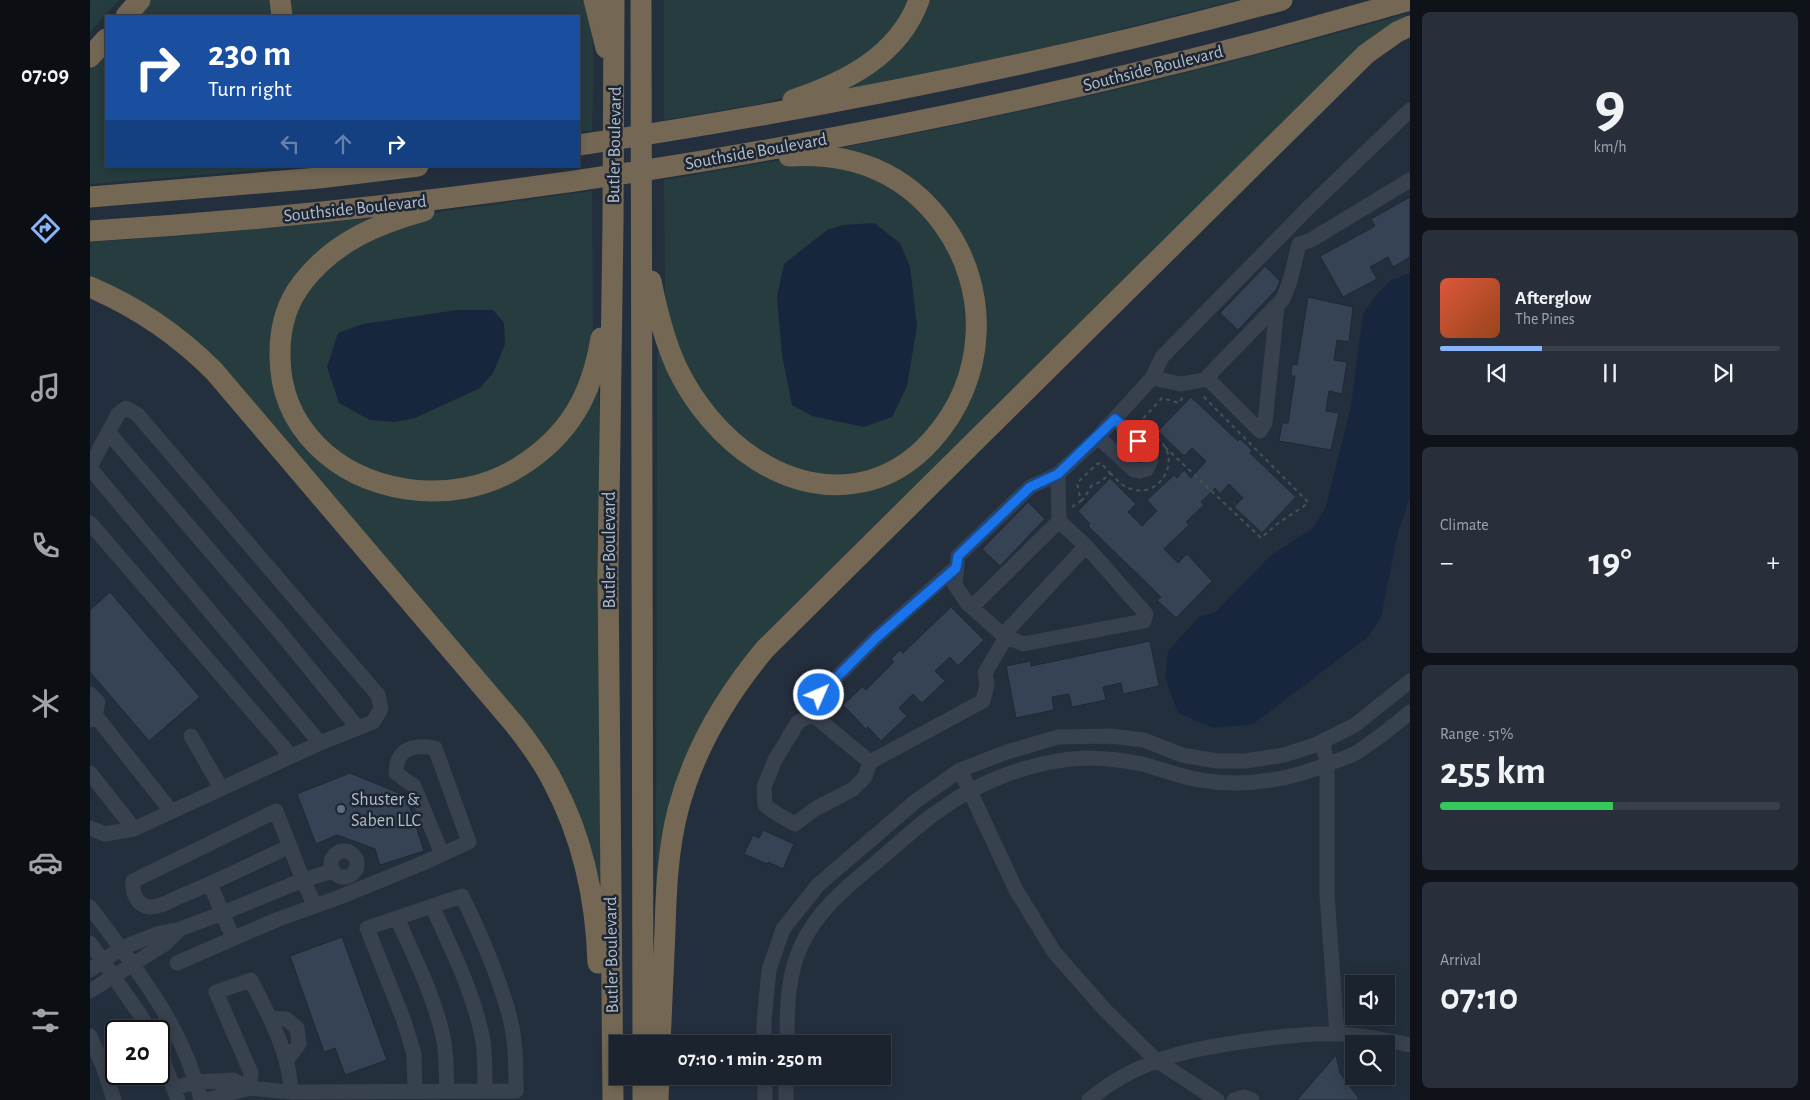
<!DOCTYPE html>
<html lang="en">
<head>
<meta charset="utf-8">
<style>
  body { margin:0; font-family:"Alegreya Sans",sans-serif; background:#282f3a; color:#f1f3f6; height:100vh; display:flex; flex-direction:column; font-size:19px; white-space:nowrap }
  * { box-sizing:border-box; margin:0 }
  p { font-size:16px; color:#a0a4aa }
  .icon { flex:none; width:28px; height:28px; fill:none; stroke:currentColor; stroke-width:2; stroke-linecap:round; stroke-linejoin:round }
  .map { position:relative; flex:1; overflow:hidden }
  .details { display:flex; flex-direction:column; gap:12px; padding:12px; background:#0f1319; width:400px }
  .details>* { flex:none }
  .banner { position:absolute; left:15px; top:15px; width:475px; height:152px; border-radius:0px; box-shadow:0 2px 12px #0003,0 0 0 1px #39404a; background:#1a4fa0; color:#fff; overflow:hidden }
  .controls { position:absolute; left:1255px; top:975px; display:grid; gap:10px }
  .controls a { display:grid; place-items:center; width:50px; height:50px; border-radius:0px; background:#1b232e; box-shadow:0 2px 12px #0003,0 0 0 1px #39404a; font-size:25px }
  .speed { position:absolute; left:15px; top:1020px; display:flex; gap:10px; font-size:25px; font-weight:700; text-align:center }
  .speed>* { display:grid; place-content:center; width:65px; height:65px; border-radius:50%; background:#1b232e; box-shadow:0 2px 12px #0003,0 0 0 1px #39404a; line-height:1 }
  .speed .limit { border:2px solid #111; border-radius:8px; background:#fff; color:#111 }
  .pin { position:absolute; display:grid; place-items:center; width:42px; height:42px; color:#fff; margin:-21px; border-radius:10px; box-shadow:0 2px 8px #0006 }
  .me { position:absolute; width:55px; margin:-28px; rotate:45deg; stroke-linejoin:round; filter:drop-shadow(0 0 4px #0008) }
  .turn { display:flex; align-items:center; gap:18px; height:105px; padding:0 20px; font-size:22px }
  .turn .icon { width:65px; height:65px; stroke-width:2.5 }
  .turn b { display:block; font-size:35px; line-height:42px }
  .lanes { display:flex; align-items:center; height:48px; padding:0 20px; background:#0003; justify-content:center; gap:25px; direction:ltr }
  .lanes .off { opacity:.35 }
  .big { font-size:38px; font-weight:700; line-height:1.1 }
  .details .widget { flex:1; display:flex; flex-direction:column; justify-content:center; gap:8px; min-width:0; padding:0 18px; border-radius:8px; background:#282f3a }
  .details .dial { align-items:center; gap:0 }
  .dial b { font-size:65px; line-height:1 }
  .song { display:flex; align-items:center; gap:15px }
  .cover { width:60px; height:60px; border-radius:8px; background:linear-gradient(135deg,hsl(10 70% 55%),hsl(20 70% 35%)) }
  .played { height:5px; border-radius:2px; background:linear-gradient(90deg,#8ab4f8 30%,#39404a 30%) }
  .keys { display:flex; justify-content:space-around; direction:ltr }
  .heat { display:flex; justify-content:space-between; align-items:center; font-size:28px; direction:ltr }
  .charge { height:8px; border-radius:4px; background:linear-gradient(90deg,#34c759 51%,#39404a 0) }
  .trip { position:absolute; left:519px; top:1035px; width:282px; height:50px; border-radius:0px; background:#1b232e; box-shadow:0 2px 12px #0003,0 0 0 1px #39404a; font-weight:700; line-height:50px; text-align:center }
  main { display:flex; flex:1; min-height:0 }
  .tab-bar { display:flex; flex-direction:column; width:90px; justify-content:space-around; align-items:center; background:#0b0e12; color:#a0a4aa }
  .tab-bar .icon { width:35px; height:35px }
  .tab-bar .selected { color:#8ab4f8 }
  .tab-bar b { font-size:22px; color:#f1f3f6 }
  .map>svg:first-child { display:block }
</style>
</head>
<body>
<main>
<nav class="tab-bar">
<b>07:09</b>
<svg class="icon selected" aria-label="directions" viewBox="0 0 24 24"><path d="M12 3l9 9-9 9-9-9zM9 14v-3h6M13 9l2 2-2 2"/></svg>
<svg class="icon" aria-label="music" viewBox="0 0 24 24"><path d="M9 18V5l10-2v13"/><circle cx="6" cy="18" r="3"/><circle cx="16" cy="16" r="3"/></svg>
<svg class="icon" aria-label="phone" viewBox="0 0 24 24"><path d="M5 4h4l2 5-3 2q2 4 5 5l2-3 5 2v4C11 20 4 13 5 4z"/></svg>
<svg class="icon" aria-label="climate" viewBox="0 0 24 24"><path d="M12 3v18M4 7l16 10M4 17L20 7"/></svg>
<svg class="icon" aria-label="car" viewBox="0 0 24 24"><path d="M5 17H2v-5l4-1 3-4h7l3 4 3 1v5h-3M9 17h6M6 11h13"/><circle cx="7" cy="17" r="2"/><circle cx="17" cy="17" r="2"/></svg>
<svg class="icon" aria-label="filters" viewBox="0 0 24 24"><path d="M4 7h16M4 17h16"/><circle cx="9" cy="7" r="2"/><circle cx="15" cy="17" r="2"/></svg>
</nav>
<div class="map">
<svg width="1320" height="1100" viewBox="0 0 1320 1100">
  <rect width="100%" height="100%" fill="#242f3e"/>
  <!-- green -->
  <path fill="#263c3f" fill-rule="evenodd" d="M1 0H29L0 32V2Z
    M58 0H186L187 16H43Z
    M196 0H496C507 36 503 92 502 130L489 132V16H198Z
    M574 0H822L789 48 699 96 670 104 574 120Z
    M835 0H1147L960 47 755 90Z
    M1319 13 1301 25 629 702 566 895 567 353 568 351 595 390 677 469 795 479 878 391 873 246 750 148C941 112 1131 67 1319 13Z
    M16 47V166H219L0 184V65Z
    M704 160H723L809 187 869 260 881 345 850 421 806 461 763 478 715 474 668 452 620 408 585 345 575 301 574 180 679 162Z
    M502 191 503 346 489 394 462 431 408 471 340 485 266 466 215 421 195 360 210 295 238 263 331 216 356 211ZM368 310 415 344 403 373 353 404 325 418 273 324Z
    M283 218 216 270 187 376 252 475 275 488 295 495 319 499 386 495 509 387 511 879 506 878 477 797 140 382 0 282V242L73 237Z"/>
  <!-- water -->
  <path fill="#17263c" d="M784 223 810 243 820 267 827 326 817 386 802 417 774 427 722 416 702 405 692 355 687 297 694 264 737 230 753 225Z
    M1320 273V497L1308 533 1291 617 1278 637 1163 724 1123 728 1088 713 1075 677 1078 651 1109 617 1126 612 1179 557 1223 528 1235 509 1261 406 1273 314 1287 294 1300 281Z
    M368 310H403L414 323 415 344 403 373 390 388 325 418 305 422 280 420 249 403 237 367 248 333 273 324Z"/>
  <!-- building -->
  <path fill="#364354" stroke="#1f2835" d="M1320 197V257L1303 267 1298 257 1280 267 1287 279 1253 297 1230 256 1280 229 1285 226 1281 219Z
    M1175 266 1190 281 1186 290 1148 330 1130 313Z
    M1218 297 1263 307 1259 342 1247 340 1244 360 1257 362 1252 394 1239 391 1236 411 1249 413 1241 450 1189 441 1192 423H1198L1205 376H1201L1202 364 1207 365Z
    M1101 397 1148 441 1150 439 1162 450 1160 453 1206 497 1172 533 1144 507 1153 498 1139 484 1130 494 1125 488 1111 502 1114 505 1096 522 1099 525 1074 549 1088 563 1097 554 1122 581 1086 618 1067 600 1071 597 998 526 1000 524 988 511 1020 478 1046 504 1038 512 1052 526 1067 511 1057 500 1084 475 1087 478 1094 470 1101 478 1116 461 1102 448 1094 456 1068 431Z
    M938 502 955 519 910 566 892 549Z
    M20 592 110 697 59 741 0 672V610Z
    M861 607 894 640 868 666 860 657 845 671 855 681 832 703 823 694 809 708 817 716 791 741 778 727 776 729 753 705 772 687 776 690 804 662 801 659 810 650 813 653Z
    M1060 641 1069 686 1033 694 1031 683 1013 687 1016 700 982 707 979 694 962 697 964 710 926 718 916 666 941 661V666Z
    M260 773 316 796 334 851 290 865 285 849 247 835 226 844 207 794Z
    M673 830 704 844 693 869 678 862 677 864 654 854 663 835 669 838Z
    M252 937 297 1060 255 1075 245 1048 234 1052 200 956Z
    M1246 1055 1250 1073 1270 1100H1207Z"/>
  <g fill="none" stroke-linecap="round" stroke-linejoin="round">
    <!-- path -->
    <path stroke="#3f5557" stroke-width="2" stroke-dasharray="4 4" stroke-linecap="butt" d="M1075 447 1171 538 1187 524 1217 504 1218 502 1216 500 1112 395
      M1020 473C1028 481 1034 488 1045 490 1068 495 1087 467 1075 447 1069 437 1057 430 1050 422L1072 398 1089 403 1093 397
      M982 507 991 501 987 483 1007 464 1011 463 1020 473 1012 481 1001 486 995 497 991 501"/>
    <!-- minor -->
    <path stroke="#38414e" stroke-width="15" d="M1187 306 1175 423 1170 431 1118 379 1119 375 1193 299 1200 281 1209 244 1221 240 1320 180
      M1062 378 1091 384 1118 379
      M18 432 189 631 268 728
      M1008 437 1044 470 1049 471 1057 469 1061 460 1059 452 1025 419
      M0 467 28 414 36 408 47 414 288 695 291 709 283 722 230 743
      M0 468 230 743 44 829 15 834 0 828
      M968 474 969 521 996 546 1056 614 1054 621 933 644 913 635 878 604 865 585 868 556 940 487 968 474 1008 437 1062 378 1072 357 1218 208 1320 110
      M0 523 201 756
      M865 568 787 637 729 695 722 707V714L780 762 893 701 897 685 895 673 916 637
      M882 607 969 521
      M913 635 996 546
      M0 694 8 702 5 715 0 720
      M722 714 708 722 685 760 674 787 675 805 687 814 705 824 725 809 763 789 775 777 780 762
      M5 715 81 811
      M101 736 131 788
      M1233 742 1237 765V895L1247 1034
      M870 770 926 890 964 952 1015 1010 1066 1060 1127 1100
      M0 773 44 829
      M241 864a13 13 0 1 1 26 0a13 13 0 1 1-26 0Z
      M120 884 143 938
      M225 906 213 880 243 871
      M342 906C362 950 384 993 393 1041 395 1057 395 1075 395 1091
      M0 907C45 967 93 1026 111 1100
      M307 918C324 957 344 995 353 1037 357 1055 356 1073 357 1091
      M0 943 51 1016 59 1031
      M87 963 186 920 250 897 333 863 379 842 345 748C324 744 306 748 306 773L324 786 352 854
      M0 970 31 948 70 933 90 929 133 913 213 880 186 811 43 881C42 892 46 905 59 907 69 908 82 900 91 896 128 881 164 863 200 846
      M0 991 75 944 90 929
      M180 1018 196 1019 207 1028 209 1044 196 1061
      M0 1036 13 1066 24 1100
      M674 1044V1021L679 970 693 929 728 885 826 801 870 770 917 752 968 737 1021 736 1054 740 1092 755 1127 761H1155L1194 755 1225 745 1265 725 1320 681
      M697 1044C697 1010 697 977 711 946 729 908 757 887 789 860 808 844 827 826 847 812 888 781 945 760 996 758 1012 758 1037 761 1052 764 1071 769 1091 777 1110 780 1156 788 1200 780 1243 762 1252 759 1262 756 1269 751 1287 739 1304 726 1320 712
      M69 1049 88 1100
      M675 1076V1100
      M84 1088 106 1082 143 1080 159 1088
      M201 1092 426 1091C426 1067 426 1042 420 1018 409 976 391 935 372 896L277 928 314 1021 324 1054 325 1091
      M117 1100 159 1088 201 1092C200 1053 178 1014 161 980L126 992 161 1073 159 1088
      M696 1100V1076
      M999 1100C1049 1057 1109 1047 1172 1039 1197 1036 1224 1033 1248 1034 1273 1035 1296 1040 1320 1045
      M1144 1100 1154 1097 1162 1100"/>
    <!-- highway -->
    <path stroke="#746855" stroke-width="21" d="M190 0 192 16
      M504 0 516 48
      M551 0 553 1044
      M36 16 50 0
      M0 57 16 39
      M703 100C755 82 809 56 829 0
      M489 145C726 109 961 63 1192 0
      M0 197 229 178 328 166
      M334 211C287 224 244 242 213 282 197 302 190 328 190 353 189 428 246 478 316 489 355 495 396 488 429 467 479 436 502 395 511 338
      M0 231C390 207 779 143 1158 45 1212 31 1266 15 1320 0
      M561 281C567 311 574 340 587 368 621 439 698 503 781 480 805 473 826 458 842 440 897 379 901 290 853 224 815 172 761 152 699 156
      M0 287C47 307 88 335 124 371L425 725C439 743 453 762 463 782 493 838 506 900 508 963
      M570 1044C572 1006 573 968 575 930 576 890 578 849 588 810 604 749 635 697 675 649L1276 54 1307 32 1320 26
      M553 1076V1100
      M523 1100 518 575 523 223 524 0
      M568 1100 569 1076"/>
  </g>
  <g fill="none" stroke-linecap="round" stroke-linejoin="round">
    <!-- route casing -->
    <g stroke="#114b97" stroke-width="12">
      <path id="route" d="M729 695 787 637 866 568 868 556 940 487 968 474 1025 419 1048 441"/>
    </g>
    <!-- route -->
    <use href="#route" stroke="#1a73e8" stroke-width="9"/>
  </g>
  <!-- markers -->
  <circle fill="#5c6f8a" stroke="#1d2633" stroke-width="2" cx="251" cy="809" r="5"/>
  <g text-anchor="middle" stroke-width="5" stroke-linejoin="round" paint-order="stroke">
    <!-- street labels -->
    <g font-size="18" fill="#b4bcc9" stroke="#1d2633">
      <text transform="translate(1063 68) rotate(-14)" y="6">Southside Boulevard</text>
      <text transform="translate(524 145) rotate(-89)" y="6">Butler Boulevard</text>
      <text transform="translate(666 151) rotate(-10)" y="6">Southside Boulevard</text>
      <text transform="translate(265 208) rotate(-6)" y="6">Southside Boulevard</text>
      <text transform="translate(519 550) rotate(-90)" y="6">Butler Boulevard</text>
      <text transform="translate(521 955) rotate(-91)" y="6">Butler Boulevard</text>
    </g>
    <!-- poi labels -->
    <g font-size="18" fill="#b4bcc9" stroke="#1d2633" text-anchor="start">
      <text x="261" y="805">Shuster &amp;<tspan x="261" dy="21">Saben LLC</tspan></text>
    </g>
  </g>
</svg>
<div class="controls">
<a><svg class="icon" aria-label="sound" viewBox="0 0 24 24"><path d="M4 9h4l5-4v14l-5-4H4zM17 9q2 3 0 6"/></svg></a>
<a><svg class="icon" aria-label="search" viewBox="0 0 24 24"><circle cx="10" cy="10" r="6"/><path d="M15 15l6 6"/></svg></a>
</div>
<div class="speed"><div class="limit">20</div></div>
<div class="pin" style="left:1048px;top:441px;background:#d93025"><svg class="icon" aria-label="arrive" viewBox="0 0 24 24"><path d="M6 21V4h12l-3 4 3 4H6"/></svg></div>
<svg class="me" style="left:729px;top:695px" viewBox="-20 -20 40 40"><circle r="17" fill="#1a73e8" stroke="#fff" stroke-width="3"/><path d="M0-11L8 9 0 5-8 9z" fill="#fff"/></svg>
<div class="trip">07:10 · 1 min · 250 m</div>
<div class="banner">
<div class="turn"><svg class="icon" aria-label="right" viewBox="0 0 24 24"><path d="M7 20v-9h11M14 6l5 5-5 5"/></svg><div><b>230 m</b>Turn right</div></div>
<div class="lanes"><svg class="icon off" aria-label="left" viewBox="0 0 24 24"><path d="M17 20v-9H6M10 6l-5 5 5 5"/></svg><svg class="icon off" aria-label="ahead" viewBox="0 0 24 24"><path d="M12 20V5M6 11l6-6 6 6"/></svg><svg class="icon" aria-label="right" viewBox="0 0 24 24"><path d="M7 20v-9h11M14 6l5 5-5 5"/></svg></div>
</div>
</div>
<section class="details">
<div class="widget dial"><b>9</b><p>km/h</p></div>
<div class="widget">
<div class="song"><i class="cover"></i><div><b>Afterglow</b><p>The Pines</p></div></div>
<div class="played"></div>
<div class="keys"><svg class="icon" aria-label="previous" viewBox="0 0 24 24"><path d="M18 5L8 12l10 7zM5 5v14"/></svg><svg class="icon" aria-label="pause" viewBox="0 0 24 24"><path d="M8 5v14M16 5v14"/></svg><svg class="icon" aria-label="next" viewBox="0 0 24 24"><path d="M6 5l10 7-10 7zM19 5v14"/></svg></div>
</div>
<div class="widget"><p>Climate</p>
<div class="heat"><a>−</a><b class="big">19°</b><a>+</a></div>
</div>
<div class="widget"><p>Range · 51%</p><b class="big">255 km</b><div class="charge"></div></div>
<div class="widget"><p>Arrival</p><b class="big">07:10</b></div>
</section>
</main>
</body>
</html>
